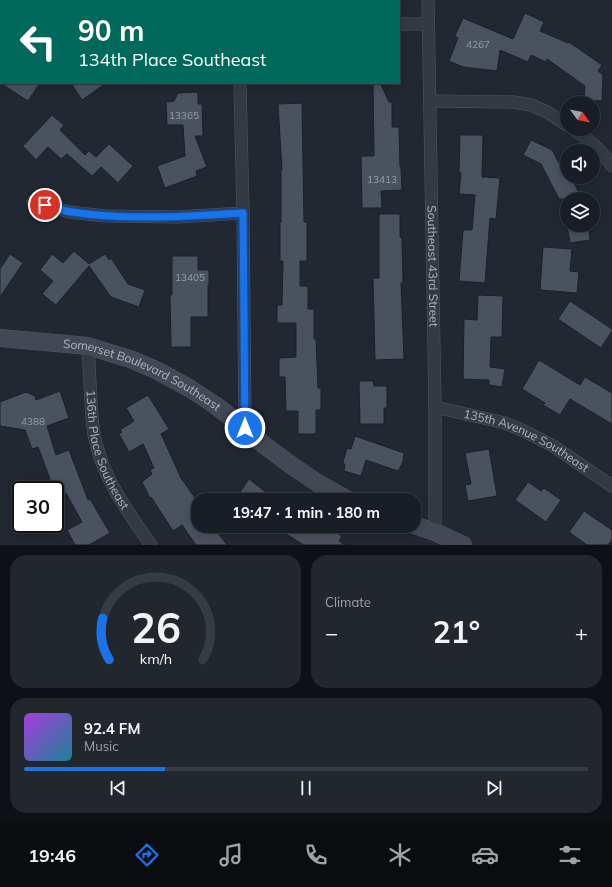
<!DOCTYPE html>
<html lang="en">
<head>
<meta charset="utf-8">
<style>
  body { margin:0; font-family:Mulish,sans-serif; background:#22272e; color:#f1f3f6; height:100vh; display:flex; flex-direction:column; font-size:15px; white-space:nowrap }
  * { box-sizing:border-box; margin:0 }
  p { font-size:13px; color:#9fa2a7 }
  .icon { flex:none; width:22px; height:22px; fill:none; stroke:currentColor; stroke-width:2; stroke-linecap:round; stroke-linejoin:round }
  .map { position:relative; height:545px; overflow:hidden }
  .sheet { display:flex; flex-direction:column; gap:10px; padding:10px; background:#0e1015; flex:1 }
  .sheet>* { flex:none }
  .banner { position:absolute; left:0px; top:0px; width:400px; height:84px; box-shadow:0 2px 10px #0003,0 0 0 1px #373c43; background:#00695c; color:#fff; overflow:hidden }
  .needle { width:26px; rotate:123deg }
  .fabs { position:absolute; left:560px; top:96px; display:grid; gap:8px }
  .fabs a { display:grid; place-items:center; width:40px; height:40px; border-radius:50%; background:#191e26; box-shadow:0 2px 10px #0003,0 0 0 1px #373c43; font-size:20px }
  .speed { position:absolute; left:12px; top:481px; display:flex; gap:8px; font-size:20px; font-weight:700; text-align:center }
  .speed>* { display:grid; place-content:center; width:52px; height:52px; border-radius:50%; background:#191e26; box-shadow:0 2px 10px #0003,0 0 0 1px #373c43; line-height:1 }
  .speed .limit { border:2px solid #111; border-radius:6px; background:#fff; color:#111 }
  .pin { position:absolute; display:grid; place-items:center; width:34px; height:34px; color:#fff; margin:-17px; border:2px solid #fff; border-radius:50%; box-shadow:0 1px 4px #0007 }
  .me { position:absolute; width:44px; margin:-22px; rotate:0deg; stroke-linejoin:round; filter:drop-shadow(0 0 3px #0008) }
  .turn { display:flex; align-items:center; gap:14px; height:84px; padding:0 12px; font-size:18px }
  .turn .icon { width:52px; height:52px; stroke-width:2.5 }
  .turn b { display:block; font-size:28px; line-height:34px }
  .big { font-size:30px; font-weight:700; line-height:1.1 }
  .sheet .card { flex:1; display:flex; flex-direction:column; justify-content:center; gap:6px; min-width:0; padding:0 14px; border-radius:16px; background:#22272e }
  .sheet .dial { align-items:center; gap:0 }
  .dial svg { height:104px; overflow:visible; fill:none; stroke:#373c43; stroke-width:7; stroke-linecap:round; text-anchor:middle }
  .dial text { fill:#f1f3f6; stroke:none }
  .song { display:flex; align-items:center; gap:12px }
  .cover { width:48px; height:48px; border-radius:6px; background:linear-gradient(135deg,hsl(280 70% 55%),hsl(190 70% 35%)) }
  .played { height:4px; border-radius:2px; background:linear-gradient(90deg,#1a73e8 25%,#373c43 25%) }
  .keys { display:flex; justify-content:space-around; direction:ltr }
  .heat { display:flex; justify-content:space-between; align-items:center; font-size:22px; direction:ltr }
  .sheet .tiles { flex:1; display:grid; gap:10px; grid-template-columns:1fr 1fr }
  .card:last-child { grid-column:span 2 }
  .trip { position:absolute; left:191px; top:493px; width:230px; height:40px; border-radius:16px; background:#191e26; box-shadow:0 2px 10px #0003,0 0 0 1px #373c43; font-weight:700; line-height:40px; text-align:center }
  .tab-bar { display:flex; height:64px; justify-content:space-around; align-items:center; background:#0a0c0f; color:#9fa2a7 }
  .tab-bar .icon { width:28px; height:28px }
  .tab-bar .on { color:#1a73e8 }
  .tab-bar b { font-size:18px; color:#f1f3f6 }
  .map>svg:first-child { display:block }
</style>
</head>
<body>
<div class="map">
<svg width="612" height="545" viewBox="0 0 612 545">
  <rect width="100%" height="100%" fill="#212832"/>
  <!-- building -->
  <path fill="#49525e" stroke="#1b2129" d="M525 13 544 22 540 31 568 43 569 42 602 65 598 71 603 75 602 101 584 100 585 86 547 59 546 62 531 55 528 62 500 50 497 71 463 67 449 61 458 38 455 36 463 18 513 39Z
    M0 83H40L28 101Z
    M71 83H106L82 100Z
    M373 83H380L389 102H392V127H399L400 167H401L402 190 381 191 382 208H362L361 156H374Z
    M198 92V104H202L203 136H195L207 167 196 171 197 176 165 188 157 166 185 156 183 125H167L166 102 174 101 178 93Z
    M302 103 304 222H307V261H300V286H308V309H314V339H316L318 388H321V410H316V434H298V411H286L285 377H279V358L296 357V323H277V305H282L283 261H280V222H281V170H282L278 104Z
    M52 115 64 125 60 130 85 155 89 151 96 157 109 144 133 166 118 183 101 167 92 176 67 154 61 159 48 147 36 160 23 146Z
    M460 135H483L482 177 500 178 496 219 490 218 485 283 459 281 463 230H472L475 195 459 194 461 173H459Z
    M531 140 552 150 562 169 567 166V177H571L582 199H559L541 164 523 155Z
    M379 214H400V237L402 238 403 282 401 283 404 359 375 360 373 278H379Z
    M567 225H588L590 240 570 243Z
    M543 247 572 249 570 271 579 272 577 293 540 290Z
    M74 251 89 264 105 254 109 260 111 258 128 284 145 290 139 307 111 297 89 266 56 305 42 294 53 281 40 270 52 254 63 263Z
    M10 254 23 263 0 297V269Z
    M172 256H198V270H209V285H208V317H191V347H171L170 295H172Z
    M478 295 503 296 502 337H491L490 367 505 369 502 387 489 385V380L463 379 464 319 477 320Z
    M570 301 612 329V331L601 348 558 319Z
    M539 360 580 385 585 377 612 393V424L570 399 560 415 543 405 545 403 522 389Z
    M359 381H373L374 386H387V408H384V424H360Z
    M60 391 69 418 47 426 56 455 69 450 88 500 90 499 110 533 89 545H75L67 530 82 522 66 493 55 498V490H24V489L50 479 38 447 32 449 25 430 0 426V402L26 392 35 396 36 400Z
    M148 395 169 429 161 434 181 478 198 502V526H213L227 545H196L182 525 173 531 151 497 150 498 142 482 152 474 150 470 154 468 143 444 129 452 119 434 122 432 120 430 134 421 126 408Z
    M355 436 404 453 403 462 398 471 366 460 361 476 344 471 345 465 343 462 347 448 351 449Z
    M489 449 497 496 468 501 465 485 471 484 465 453Z
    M249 479 276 500H244L238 495Z
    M528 482 541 491 544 488 561 500 546 522 515 500Z
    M584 511 612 530V539L608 545H587L569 532Z
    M273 526H315L326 533 329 528 342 536 339 541 345 545H304Z"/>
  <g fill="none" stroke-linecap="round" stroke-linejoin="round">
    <!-- street casing -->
    <g stroke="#515861" stroke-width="13">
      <g id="street">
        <path id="s1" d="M428 0 435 407V532"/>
        <path d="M46 1V0"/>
        <path d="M239 1V0"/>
        <path d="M399 24H428"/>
        <path d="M240 83 243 213 245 428"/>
        <path d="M430 101 513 102 531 105 547 112 567 125"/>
        <path d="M573 129C589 140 601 149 612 166"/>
        <path d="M33 202 70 212 105 216 177 217 243 213"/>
        <path id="s2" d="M88 346C89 364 90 382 91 401 92 415 92 430 96 443 105 482 129 513 151 545"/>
        <path id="s3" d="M435 407 505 423 524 431 553 446 612 486"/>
      </g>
    </g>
    <!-- secondary casing -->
    <g stroke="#515861" stroke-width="18">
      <g id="secondary">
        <path id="s4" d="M0 338 88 346 133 360 158 371 189 388 215 405 245 428 264 445 291 465 319 484 348 500"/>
        <path d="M414 525 435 532 463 545"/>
      </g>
    </g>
    <!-- street -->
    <use href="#street" stroke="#343a43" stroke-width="12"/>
    <!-- secondary -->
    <use href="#secondary" stroke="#424955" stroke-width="17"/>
  </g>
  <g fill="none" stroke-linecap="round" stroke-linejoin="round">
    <!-- route casing -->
    <g stroke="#114b97" stroke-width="10">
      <path id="route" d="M45 205C54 207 63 211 72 212 128 221 186 216 243 213L245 428"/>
    </g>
    <!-- route -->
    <use href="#route" stroke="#1a73e8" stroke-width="7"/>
  </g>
  <g text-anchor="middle" stroke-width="4" stroke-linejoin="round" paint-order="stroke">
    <!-- number labels -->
    <g font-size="10" fill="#959ca8">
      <text x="478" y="48">4267</text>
      <text x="184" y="119">13365</text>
      <text x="382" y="183">13413</text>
      <text x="190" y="281">13405</text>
      <text x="33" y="425">4388</text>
    </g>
    <!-- street labels -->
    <g font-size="12" fill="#aeb5c0" stroke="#191f27">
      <text dy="4" stroke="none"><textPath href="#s1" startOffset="266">Southeast 43rd Street</textPath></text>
      <text dy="4" stroke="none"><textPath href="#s4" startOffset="149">Somerset Boulevard Southeast</textPath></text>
      <text dy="4" stroke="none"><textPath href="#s3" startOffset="98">135th Avenue Southeast</textPath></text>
      <text dy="4" stroke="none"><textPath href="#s2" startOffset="107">136th Place Southeast</textPath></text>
    </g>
  </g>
</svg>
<div class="fabs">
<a><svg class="needle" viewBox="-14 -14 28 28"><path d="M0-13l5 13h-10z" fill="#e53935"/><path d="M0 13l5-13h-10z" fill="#9fa2a7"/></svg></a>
<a><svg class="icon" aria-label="sound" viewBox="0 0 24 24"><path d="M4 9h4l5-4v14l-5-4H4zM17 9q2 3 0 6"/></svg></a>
<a><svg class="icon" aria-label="layers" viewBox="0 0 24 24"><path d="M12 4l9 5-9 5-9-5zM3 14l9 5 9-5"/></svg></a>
</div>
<div class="speed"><div class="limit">30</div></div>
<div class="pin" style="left:45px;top:205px;background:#d93025"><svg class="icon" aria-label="arrive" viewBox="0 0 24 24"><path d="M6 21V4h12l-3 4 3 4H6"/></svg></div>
<svg class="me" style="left:245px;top:428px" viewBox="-20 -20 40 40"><circle r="17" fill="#1a73e8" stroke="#fff" stroke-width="3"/><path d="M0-11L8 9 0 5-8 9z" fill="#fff"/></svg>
<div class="trip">19:47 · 1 min · 180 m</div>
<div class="banner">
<div class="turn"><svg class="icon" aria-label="left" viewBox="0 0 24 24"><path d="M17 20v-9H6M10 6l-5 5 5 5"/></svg><div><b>90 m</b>134th Place Southeast</div></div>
</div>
</div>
<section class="sheet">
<div class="tiles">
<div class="card dial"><svg viewBox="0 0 100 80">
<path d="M14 69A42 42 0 1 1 86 69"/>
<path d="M14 69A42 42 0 0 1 9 37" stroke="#1a73e8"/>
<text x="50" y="56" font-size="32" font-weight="700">26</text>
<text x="50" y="72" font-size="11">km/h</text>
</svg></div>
<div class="card"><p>Climate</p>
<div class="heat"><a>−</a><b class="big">21°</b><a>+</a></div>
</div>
<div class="card">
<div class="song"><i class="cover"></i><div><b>92.4 FM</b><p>Music</p></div></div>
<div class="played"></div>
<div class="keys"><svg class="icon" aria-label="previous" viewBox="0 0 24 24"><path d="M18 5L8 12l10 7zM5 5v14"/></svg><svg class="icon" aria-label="pause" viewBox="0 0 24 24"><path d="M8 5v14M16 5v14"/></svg><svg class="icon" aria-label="next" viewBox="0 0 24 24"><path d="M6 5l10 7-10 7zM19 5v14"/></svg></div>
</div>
</div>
</section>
<nav class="tab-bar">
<b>19:46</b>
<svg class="icon on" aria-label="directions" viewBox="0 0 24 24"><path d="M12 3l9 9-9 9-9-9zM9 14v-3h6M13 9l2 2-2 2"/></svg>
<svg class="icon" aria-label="music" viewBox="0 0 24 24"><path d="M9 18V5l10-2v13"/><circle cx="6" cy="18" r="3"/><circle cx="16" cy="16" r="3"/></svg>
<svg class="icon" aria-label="phone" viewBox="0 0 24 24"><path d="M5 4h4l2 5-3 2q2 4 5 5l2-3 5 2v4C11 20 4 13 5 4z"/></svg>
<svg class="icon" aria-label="climate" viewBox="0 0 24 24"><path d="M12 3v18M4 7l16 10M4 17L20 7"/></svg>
<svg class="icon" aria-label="car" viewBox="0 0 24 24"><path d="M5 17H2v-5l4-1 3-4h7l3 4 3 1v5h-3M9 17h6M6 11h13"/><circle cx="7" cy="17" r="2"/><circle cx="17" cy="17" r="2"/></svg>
<svg class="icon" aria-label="filters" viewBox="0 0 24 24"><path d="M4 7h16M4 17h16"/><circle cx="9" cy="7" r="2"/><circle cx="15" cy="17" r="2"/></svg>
</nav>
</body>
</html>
